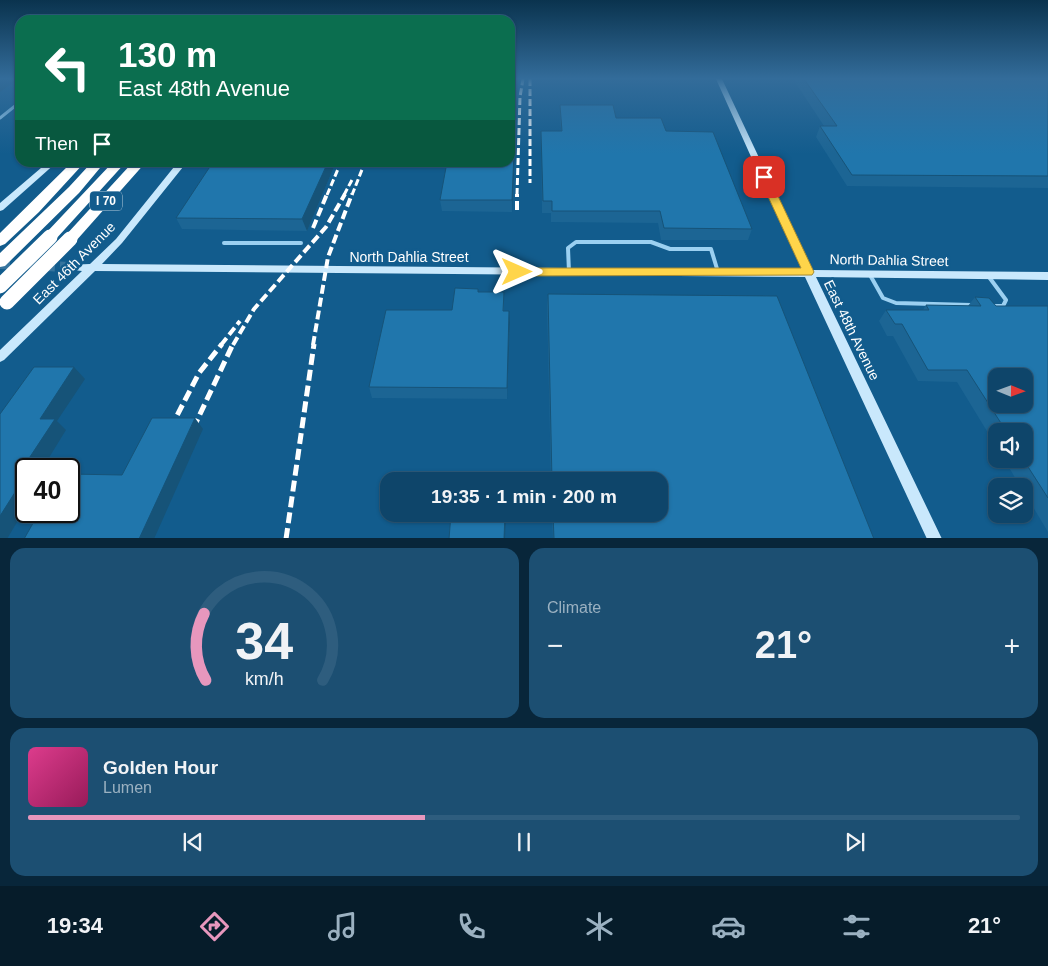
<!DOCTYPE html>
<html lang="en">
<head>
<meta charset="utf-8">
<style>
  body { margin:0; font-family:Helvetica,sans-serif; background:#1c4f72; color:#f1f3f6; height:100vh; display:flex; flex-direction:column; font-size:19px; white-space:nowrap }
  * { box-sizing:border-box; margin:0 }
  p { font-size:16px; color:#9bb1c1 }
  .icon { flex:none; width:28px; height:28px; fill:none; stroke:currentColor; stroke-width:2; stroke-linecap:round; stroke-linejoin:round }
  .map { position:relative; height:538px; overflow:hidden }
  .side { display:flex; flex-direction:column; gap:10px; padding:10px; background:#08263a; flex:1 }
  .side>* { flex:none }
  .guide { position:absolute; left:15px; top:15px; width:500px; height:152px; border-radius:15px; box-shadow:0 1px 4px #0004,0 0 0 1px #2e5d7e; background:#0b6e4f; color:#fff; overflow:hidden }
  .needle { width:32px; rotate:91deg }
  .fabs { position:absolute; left:988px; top:368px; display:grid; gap:10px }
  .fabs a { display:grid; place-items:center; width:45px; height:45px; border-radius:10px; background:#0e456a; box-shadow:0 1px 4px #0004,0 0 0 1px #2e5d7e; font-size:25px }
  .speed { position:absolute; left:15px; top:458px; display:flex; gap:10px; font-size:25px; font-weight:700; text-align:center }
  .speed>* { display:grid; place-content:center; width:65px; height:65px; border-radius:50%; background:#0e456a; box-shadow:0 1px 4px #0004,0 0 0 1px #2e5d7e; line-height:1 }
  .speed .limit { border:2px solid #111; border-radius:8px; background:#fff; color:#111 }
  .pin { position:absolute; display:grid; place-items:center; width:42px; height:42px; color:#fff; margin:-21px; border-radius:10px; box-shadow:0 2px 8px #0006 }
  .me { position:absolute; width:55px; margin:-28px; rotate:90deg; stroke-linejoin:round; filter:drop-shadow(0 0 4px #0008) }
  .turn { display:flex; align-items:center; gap:18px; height:105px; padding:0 20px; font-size:22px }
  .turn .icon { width:65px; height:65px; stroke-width:2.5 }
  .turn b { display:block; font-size:35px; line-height:42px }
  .then { display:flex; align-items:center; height:48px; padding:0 20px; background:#0003; gap:10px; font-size:19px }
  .big { font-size:38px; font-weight:700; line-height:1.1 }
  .side .card { flex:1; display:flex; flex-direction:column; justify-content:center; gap:8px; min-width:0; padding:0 18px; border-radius:15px; background:#1c4f72 }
  .side .dial { align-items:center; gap:0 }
  .dial svg { height:130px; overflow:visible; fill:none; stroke:#2e5d7e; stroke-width:7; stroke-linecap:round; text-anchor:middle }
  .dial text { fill:#f1f3f6; stroke:none }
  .song { display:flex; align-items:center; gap:15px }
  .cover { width:60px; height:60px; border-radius:8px; background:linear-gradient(135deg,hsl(330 70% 55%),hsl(330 70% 35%)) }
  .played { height:5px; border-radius:2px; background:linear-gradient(90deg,#e797bd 40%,#2e5d7e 40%) }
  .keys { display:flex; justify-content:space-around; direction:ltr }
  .heat { display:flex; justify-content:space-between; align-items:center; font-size:28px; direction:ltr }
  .side .tiles { flex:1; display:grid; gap:10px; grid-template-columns:1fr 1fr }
  .card:last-child { grid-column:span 2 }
  .trip { position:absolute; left:380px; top:472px; width:288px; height:50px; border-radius:15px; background:#0e456a; box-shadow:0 1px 4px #0004,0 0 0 1px #2e5d7e; font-weight:700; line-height:50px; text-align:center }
  .menu { display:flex; height:80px; justify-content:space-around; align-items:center; background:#061c2a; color:#9bb1c1 }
  .menu .icon { width:35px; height:35px }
  .menu .on { color:#e797bd }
  .menu b { font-size:22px; color:#f1f3f6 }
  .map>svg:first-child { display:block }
</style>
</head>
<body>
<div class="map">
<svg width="1048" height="539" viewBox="0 0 1048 539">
  <rect width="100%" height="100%" fill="#125c8d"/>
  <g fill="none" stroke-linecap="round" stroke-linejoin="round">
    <!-- secondary-tunnel -->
    <path stroke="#36749e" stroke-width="10" stroke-dasharray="10 5" stroke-linecap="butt" d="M0 264 69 267"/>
    <!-- lane-far1 -->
    <path stroke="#9bd0f1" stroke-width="3" d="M0 118 20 102"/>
    <!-- lane -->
    <path stroke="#9bd0f1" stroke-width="4" d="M224 243H301
      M569 272 568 248 576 242H651L670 249H711L718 272
      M870 275 883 298 896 303 971 305
      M989 277 1006 300 1003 306H991"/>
    <!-- secondary -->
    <path fill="#c9e8fc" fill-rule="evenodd" d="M716 79H722L812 270 1048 272V280L816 277 942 539H927L805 277 95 271 4 360 0 362V350L82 271 65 269 64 267 65 265 90 264 116 239 178 162H187L122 243 102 264 802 270Z
      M48 162H57L3 210 0 211V203Z"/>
    <!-- highway -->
    <path fill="#fff" fill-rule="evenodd" d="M72 162H85L39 212 5 244 0 246V233Z
      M92 162H105L79 193 5 266 0 267V253L69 187Z
      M113 162H126L55 240H45L43 237 45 234Z
      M133 162H146L75 242H65L63 239 65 236Z"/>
    <!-- rail-far2 -->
    <path stroke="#fff" stroke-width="3" stroke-dasharray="7 3" stroke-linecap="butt" d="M530 79V183
      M327 195 341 162
      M344 195 353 178
      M352 195 365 162
      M517 195 520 97 523 79"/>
    <!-- rail-far1 -->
    <path stroke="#fff" stroke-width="4" stroke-dasharray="9 4" stroke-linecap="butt" d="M517 210V194
      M313 228 327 194
      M221 345 240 321
      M233 345 254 309 326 227 345 194
      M313 345 328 257 352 194"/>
    <!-- rail -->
    <path stroke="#fff" stroke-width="5" stroke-dasharray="11 5" stroke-linecap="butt" d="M170 429 199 373 222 344
      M193 429 233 344
      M286 539 314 344"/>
    <!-- highway-bridge -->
    <path stroke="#fff" stroke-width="15" d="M0 286 50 237
      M7 302 70 239"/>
  </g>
  <!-- wall -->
  <path fill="#1c6594" d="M510 79 512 212 442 211 440 200Z
    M793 79H1048V188L847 186 816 137 820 126H824Z
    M560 105 616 118 666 131 752 229 748 240H661L658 223 551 222V213H542L541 131H561L560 116Z
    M336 162 307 231 182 229 176 218Z
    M478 289V292H504V311L510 322 507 399 372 398 369 387 452 310Z
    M548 294 874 539H553L552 514H659V481H551L547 305Z
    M975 297 996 306H1048V532L1024 492V486H1020L1004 459H1024V431H996V446L957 382 918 381 893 336H887L879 321 886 310H923L926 305 968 306Z"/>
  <!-- shaded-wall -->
  <path fill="#165378" d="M0 79H18L0 92Z
    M517 79H518L512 212V200Z
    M328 162H336L307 231 302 219Z
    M509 311 510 322 507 399V388Z
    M74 367 85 379 57 421 66 430 42 469H26V507L7 539H0V516L18 475 40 419Z
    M195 418 203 429 154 539H139Z
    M505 514H506L505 539H504Z"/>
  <!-- building -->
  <path fill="#2076ac" stroke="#165378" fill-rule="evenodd" d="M510 79H517L512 200H440L447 162H510Z
    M804 79H1048V176L852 175 820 126H837Z
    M560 105H613L616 118H661L666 131 713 132 752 229 664 228 660 211H552V201H543L541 131H562Z
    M213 162H328L302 219 176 218Z
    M455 288 478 289V292H504L503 311H509L507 388 369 387 386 310H452Z
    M548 294 777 296 874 539H554L553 514H659V481H552Z
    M975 297 989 298 996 306H1048V498L1023 459H1024V431H1006L967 370H928L902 324H895L886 310H929L926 305 981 306ZM996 376H1024V404H996Z
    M34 367H74L40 419H55L18 475H26L0 516V414Z
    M152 418H195L139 539H24L40 511H69V474L122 475Z
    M451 514H505L504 539H449Z"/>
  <!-- sky -->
  <linearGradient id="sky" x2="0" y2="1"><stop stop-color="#0a334e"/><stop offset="0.51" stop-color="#336c9a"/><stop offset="1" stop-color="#336c9a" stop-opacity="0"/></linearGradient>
  <rect width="1048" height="154" fill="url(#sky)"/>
  <!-- route -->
  <path fill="#ffd54a" stroke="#a68a30" d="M764 174 769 177 814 272 812 275 517 276 511 272 517 268H801L759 177Z"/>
  <g text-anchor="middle" stroke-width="5" stroke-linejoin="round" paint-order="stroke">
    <!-- shield labels -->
    <rect fill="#125c8d" stroke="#b8cedd" stroke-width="1" x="90" y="191.5" width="32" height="19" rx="4"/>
    <g font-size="12" font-weight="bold" fill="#fff">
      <text x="106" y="205">I 70</text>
    </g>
    <!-- street labels -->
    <g font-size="14" fill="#fff" stroke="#125c8d">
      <text x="409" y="262">North Dahlia Street</text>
      <text transform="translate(889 260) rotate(1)" y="5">North Dahlia Street</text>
      <text transform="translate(74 263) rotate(-45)" y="5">East 46th Avenue</text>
      <text transform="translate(852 330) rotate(64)" y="5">East 48th Avenue</text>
    </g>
  </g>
</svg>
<div class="fabs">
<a><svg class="needle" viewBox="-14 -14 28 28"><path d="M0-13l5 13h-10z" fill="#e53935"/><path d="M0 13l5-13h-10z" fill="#9bb1c1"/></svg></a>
<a><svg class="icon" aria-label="sound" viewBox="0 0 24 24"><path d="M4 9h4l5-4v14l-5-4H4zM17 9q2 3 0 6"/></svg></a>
<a><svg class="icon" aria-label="layers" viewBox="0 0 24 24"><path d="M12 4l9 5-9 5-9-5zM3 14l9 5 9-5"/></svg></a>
</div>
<div class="speed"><div class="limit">40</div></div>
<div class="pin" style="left:764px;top:177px;background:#d93025"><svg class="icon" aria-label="arrive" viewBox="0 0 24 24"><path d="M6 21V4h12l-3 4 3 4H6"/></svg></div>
<svg class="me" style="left:517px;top:272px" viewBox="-20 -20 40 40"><path d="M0-17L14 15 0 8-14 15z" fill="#ffd54a" stroke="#fff" stroke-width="4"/></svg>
<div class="trip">19:35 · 1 min · 200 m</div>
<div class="guide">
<div class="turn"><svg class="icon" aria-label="left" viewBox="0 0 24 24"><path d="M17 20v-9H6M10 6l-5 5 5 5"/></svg><div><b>130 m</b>East 48th Avenue</div></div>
<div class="then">Then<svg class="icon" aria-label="arrive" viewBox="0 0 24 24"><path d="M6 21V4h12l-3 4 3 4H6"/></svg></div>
</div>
</div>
<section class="side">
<div class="tiles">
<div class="card dial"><svg viewBox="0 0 100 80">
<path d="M14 69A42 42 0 1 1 86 69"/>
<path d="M14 69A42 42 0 0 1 13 28" stroke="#e797bd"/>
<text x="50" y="56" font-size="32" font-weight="700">34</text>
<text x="50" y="72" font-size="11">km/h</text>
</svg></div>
<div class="card"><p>Climate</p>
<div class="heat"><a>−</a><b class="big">21°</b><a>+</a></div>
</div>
<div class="card">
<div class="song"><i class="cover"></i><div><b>Golden Hour</b><p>Lumen</p></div></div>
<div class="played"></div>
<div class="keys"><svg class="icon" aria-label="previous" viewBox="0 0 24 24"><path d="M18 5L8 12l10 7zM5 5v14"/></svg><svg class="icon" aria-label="pause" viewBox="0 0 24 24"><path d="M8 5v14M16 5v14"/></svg><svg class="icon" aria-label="next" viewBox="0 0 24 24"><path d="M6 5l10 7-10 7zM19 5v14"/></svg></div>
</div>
</div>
</section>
<nav class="menu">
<b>19:34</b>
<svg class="icon on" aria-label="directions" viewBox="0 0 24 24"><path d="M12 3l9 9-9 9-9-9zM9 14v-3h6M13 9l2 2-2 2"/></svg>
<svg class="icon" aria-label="music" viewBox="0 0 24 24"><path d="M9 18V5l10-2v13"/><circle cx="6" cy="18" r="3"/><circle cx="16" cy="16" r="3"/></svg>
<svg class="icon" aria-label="phone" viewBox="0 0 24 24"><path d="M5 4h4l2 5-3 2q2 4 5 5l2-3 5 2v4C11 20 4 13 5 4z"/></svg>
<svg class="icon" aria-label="climate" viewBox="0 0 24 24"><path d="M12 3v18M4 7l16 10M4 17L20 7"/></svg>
<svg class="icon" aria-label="car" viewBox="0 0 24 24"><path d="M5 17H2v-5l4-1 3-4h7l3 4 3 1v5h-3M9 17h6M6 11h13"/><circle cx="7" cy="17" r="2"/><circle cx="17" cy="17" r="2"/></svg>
<svg class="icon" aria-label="filters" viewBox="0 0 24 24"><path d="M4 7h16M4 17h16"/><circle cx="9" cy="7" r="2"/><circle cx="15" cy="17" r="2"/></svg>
<b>21°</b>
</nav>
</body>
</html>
